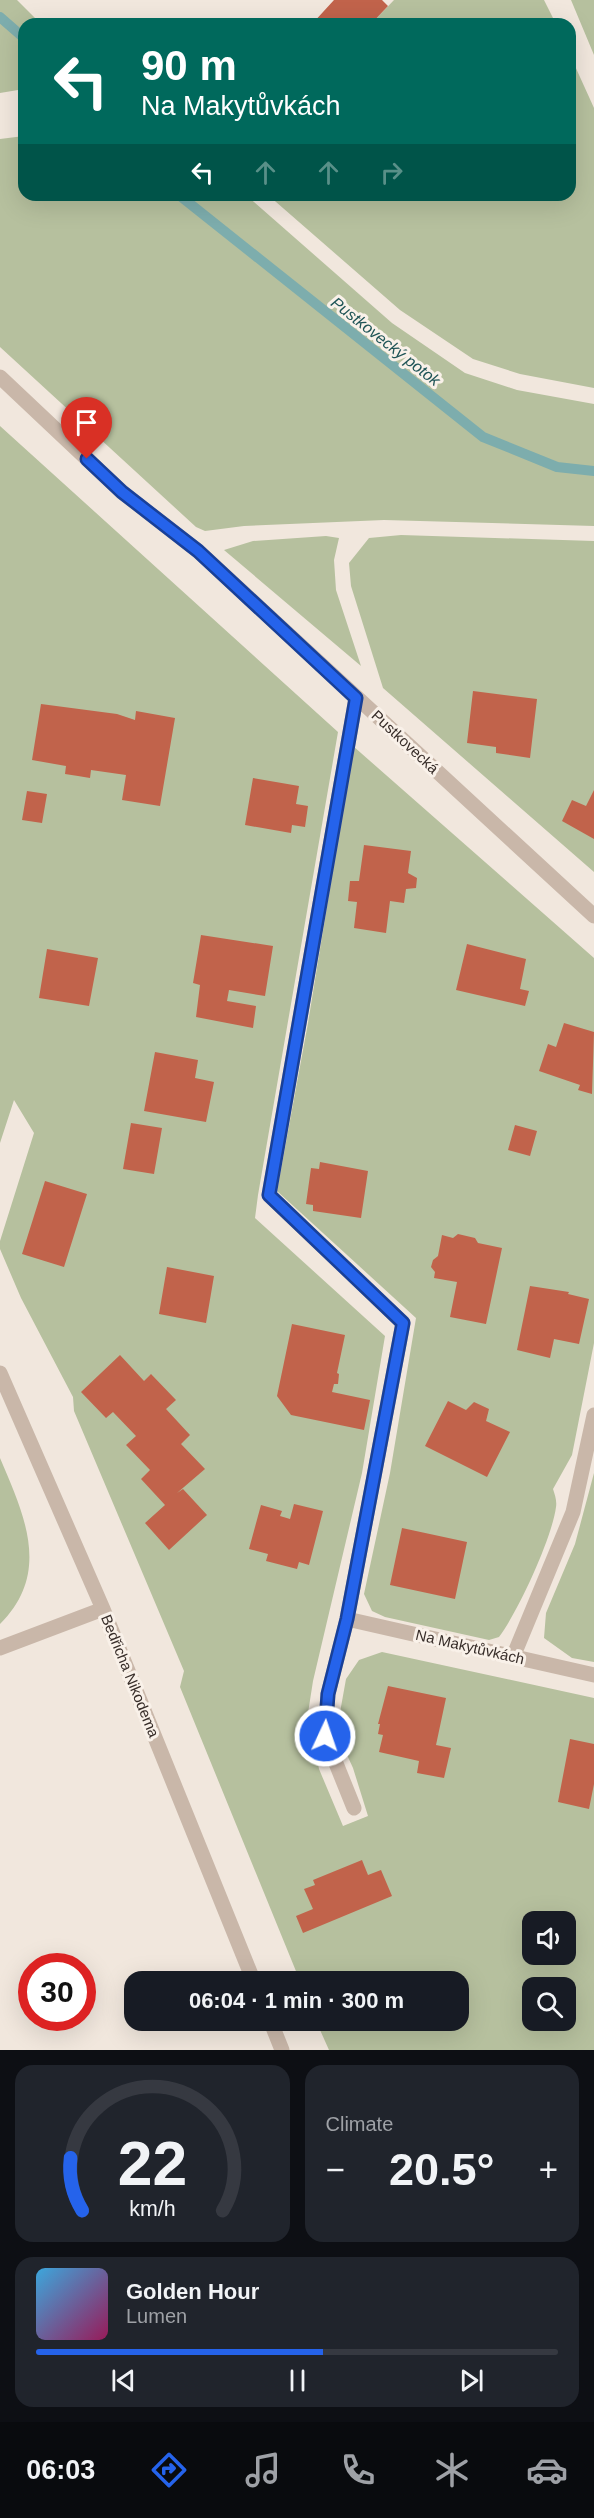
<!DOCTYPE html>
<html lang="en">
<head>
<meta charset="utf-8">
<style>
  body { margin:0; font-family:Arial,sans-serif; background:#20242c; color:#f1f3f6; height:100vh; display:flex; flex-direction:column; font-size:22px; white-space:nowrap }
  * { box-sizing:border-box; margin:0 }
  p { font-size:20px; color:#9ea1a6 }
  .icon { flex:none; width:33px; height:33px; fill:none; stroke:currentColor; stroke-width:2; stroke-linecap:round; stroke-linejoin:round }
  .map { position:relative; height:2050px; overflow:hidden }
  .details { display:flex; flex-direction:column; gap:15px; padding:15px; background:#0d0f14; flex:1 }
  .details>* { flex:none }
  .hud { position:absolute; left:18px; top:18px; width:558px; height:183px; border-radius:18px; box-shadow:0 6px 24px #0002; background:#00695c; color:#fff; overflow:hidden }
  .fabs { position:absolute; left:522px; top:1911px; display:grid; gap:12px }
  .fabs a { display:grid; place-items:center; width:54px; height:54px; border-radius:12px; background:#171b24; box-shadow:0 6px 24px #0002; font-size:30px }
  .speed { position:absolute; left:18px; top:1953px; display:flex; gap:12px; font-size:30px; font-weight:700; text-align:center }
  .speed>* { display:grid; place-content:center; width:78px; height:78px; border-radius:50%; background:#171b24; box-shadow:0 6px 24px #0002; line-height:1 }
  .speed .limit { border:9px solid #d22; background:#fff; color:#111 }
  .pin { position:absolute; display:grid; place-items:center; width:51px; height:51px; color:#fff; margin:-62px -26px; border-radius:50% 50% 50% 0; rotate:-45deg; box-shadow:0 0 6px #0007 }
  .pin .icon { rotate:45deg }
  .me { position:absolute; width:66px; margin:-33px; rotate:3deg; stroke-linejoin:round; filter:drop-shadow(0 0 4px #0008) }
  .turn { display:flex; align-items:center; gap:21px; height:126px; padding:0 24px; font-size:27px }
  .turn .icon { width:78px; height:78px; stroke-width:2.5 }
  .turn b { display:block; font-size:42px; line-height:51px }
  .lanes { display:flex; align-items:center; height:57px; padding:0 24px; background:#0003; justify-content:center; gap:30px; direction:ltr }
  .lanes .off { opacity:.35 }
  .big { font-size:45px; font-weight:700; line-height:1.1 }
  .details .card { flex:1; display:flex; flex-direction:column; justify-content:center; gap:9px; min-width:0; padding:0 21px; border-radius:18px; background:#20242c }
  .details .dial { align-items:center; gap:0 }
  .dial svg { height:156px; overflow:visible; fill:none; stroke:#363941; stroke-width:7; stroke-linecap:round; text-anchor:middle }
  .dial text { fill:#f1f3f6; stroke:none }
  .song { display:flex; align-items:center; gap:18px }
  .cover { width:72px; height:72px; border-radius:9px; background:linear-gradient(135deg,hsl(200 70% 55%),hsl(330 70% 35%)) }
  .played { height:6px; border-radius:3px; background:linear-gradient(90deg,#2563eb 55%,#363941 55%) }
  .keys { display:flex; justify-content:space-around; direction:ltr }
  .heat { display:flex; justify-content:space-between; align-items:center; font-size:33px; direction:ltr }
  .details .tiles { flex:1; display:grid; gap:15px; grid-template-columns:1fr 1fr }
  .card:last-child { grid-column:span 2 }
  .trip { position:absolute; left:124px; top:1971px; width:345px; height:60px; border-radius:18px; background:#171b24; box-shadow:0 6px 24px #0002; font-weight:700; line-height:60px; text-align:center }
  .menu { display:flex; height:96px; justify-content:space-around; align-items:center; background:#090b0e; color:#9ea1a6 }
  .menu .icon { width:42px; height:42px }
  .menu .on { color:#2563eb }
  .menu b { font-size:27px; color:#f1f3f6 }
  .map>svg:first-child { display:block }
</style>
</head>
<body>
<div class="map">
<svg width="594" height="2050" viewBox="0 0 594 2050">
  <rect width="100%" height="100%" fill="#f1e7dd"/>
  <!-- green -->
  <path fill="#b6c09e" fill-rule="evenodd" d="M0 0H17L41 24H24V89L0 93Z
    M394 0H544L556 24H371Z
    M571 0H594V55Z
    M570 55 594 108V388L520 374 473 359 400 310 268 195H570Z
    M24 136V195H246L392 323 465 373 517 390 594 404V526L384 520 244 526 205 531 196 527 0 347V139Z
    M0 426 338 732 258 1195 255 1218 385 1336 362 1473 313 1681 308 1713 319 1769 343 1826 368 1816 353 1768 342 1744 339 1718 346 1679 359 1660 382 1652 594 1698V2050H329L316 2021 459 2020V1982L300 1981 180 1687 184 1671 74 1411 73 1397 21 1298 0 1249V1241L34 1133 14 1100 0 1143ZM532 1922H566V1954H532ZM532 1988H566V2020H532Z
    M401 535 594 541V872L383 688 351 586 349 563 369 538Z
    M326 536 339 538 334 560 336 590 361 666 224 550 253 541Z
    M353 746 594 958V1343L572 1455 553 1489C555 1495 557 1501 556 1507 552 1538 518 1612 499 1637L489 1640 385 1617 372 1611 364 1594 390 1473 416 1318 277 1191 308 1023Z
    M0 1458C24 1515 52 1572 0 1624Z
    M594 1473V1662L572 1658 544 1638 546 1613 575 1544Z"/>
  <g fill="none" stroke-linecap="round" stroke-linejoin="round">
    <!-- stream -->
    <path stroke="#7dadad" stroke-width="10" d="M0 17 24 38
      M179 195 483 437 557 467 594 471"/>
  </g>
  <!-- building -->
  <path fill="#c1634b" d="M334 0H382L388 6 371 24H312Z
    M473 691 537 699 530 758 496 753V747L467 743Z
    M41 704 117 714 135 720 136 711 175 718 160 806 122 800 126 775 91 770 90 778 78 776 65 774 66 766 32 760Z
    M253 778 299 786 296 804 308 806 305 827 292 825 291 833 245 825Z
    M594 790V839L562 821 572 800 586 806Z
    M27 791 47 794 42 823 22 820Z
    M364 845 411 851 408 873 417 878 416 888 406 889 404 903 390 901 386 933 354 928 357 902 348 901 350 881H359Z
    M201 935 273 946 265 996 229 990 227 1001 256 1006 253 1028 196 1017 200 985 193 983Z
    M467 944 526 959 520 989 529 991 525 1006 456 990Z
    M47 949 98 958 89 1006 39 998Z
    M564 1023 594 1032 592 1094 578 1090 580 1085 539 1071 548 1044 556 1047Z
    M155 1052 198 1060 195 1078 214 1082 206 1122 144 1111Z
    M131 1123 162 1128 154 1174 123 1169Z
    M515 1125 537 1131 530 1156 508 1150Z
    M320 1162 368 1171 361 1218 313 1211V1205L306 1204 311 1168 319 1169Z
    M45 1181 87 1194 64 1267 22 1254Z
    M458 1234 475 1238 478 1243 502 1248 486 1324 450 1317 457 1282 434 1278 435 1272 431 1267 433 1260 438 1256 442 1235 453 1238Z
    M167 1267 214 1276 206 1323 159 1314Z
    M530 1286 569 1292 568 1294 589 1299 579 1344 554 1339 550 1358 517 1350Z
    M292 1324 345 1335 337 1373 339 1374 338 1384H334L332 1392 370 1400 364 1430 291 1415 277 1396Z
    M120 1355 144 1381 151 1374 176 1400 166 1409 190 1435 181 1444 205 1469 177 1493 183 1489 207 1515 169 1550 145 1523 165 1505 141 1479 150 1470 126 1445 136 1436 113 1412 106 1418 81 1392Z
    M448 1401 466 1410 474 1402 489 1409 486 1421 510 1432 487 1477 425 1446Z
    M294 1504 323 1511 309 1565 299 1562 297 1569 266 1561 268 1554 249 1549 261 1505 282 1511 280 1516 290 1519Z
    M402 1528 467 1542 455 1599 390 1585Z
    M388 1686 446 1698 436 1745 451 1748 444 1778 417 1773 419 1761 379 1752 383 1735 378 1734 380 1724H378Z
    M570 1739 594 1744V1784L589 1809 558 1802Z
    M362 1860 368 1875 381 1870 392 1896 303 1933 296 1916 313 1909 304 1889 315 1885 313 1880Z"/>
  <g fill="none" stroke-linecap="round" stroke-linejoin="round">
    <!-- lane -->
    <path stroke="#c9b7a9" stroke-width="15" d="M513 1657 573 1512 594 1415"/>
    <!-- street -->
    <path stroke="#c9b7a9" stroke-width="15" d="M0 377 122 492 198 551 594 916
      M0 1373 103 1609 254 1982
      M347 1619 594 1675
      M0 1648 103 1609
      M354 1808 325 1736 328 1694 347 1619 403 1323 269 1195 356 698
      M270 2020 282 2050"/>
  </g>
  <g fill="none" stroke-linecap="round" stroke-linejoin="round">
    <!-- route casing -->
    <g stroke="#184099" stroke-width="15">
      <path id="route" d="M87 459 122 492 198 551 356 698 269 1195 403 1323 347 1619 328 1694 325 1736"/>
    </g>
    <!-- route -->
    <use href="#route" stroke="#2563eb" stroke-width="10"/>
  </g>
  <g text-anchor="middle" stroke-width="6" stroke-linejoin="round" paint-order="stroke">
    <!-- street labels -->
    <g font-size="15" fill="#372d29" stroke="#f9f1e9">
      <text transform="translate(405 742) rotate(43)" y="5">Pustkovecká</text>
      <text transform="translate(470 1647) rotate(13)" y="5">Na Makytůvkách</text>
      <text transform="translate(130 1676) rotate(68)" y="5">Bedřicha Nikodema</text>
    </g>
    <!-- water labels -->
    <g font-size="16" font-style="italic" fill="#205557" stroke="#f9f1e9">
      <text transform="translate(386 341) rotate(38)" y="6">Pustkovecký potok</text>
    </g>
  </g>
</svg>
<div class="fabs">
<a><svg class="icon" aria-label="sound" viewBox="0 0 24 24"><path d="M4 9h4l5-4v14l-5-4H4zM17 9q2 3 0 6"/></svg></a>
<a><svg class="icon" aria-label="search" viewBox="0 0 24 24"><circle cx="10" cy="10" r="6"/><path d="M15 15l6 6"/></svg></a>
</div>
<div class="speed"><div class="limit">30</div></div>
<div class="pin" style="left:87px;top:459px;background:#d93025"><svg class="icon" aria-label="arrive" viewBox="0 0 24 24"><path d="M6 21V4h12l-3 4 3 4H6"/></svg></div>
<svg class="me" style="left:325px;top:1736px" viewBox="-20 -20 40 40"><circle r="17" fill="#2563eb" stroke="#fff" stroke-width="3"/><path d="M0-11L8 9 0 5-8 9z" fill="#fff"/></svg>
<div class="trip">06:04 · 1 min · 300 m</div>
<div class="hud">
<div class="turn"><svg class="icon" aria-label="left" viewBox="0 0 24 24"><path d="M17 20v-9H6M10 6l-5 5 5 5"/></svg><div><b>90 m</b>Na Makytůvkách</div></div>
<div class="lanes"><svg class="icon" aria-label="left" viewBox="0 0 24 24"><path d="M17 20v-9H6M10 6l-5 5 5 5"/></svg><svg class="icon off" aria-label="ahead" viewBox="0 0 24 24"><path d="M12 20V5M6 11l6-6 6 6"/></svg><svg class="icon off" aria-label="ahead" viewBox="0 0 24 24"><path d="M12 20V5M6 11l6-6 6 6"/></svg><svg class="icon off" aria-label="right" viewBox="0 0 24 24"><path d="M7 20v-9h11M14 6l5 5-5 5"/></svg></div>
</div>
</div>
<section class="details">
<div class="tiles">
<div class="card dial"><svg viewBox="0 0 100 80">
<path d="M14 69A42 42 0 1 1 86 69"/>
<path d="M14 69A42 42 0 0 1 8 42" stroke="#2563eb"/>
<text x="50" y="56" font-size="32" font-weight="700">22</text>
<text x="50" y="72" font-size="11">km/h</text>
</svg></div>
<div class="card"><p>Climate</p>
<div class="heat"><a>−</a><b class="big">20.5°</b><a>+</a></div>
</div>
<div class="card">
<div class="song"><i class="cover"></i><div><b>Golden Hour</b><p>Lumen</p></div></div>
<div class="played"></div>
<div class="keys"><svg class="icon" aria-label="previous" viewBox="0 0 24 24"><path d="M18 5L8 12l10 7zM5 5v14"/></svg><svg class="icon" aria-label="pause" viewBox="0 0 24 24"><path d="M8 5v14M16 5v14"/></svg><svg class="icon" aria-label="next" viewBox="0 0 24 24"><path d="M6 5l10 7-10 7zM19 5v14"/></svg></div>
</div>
</div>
</section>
<nav class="menu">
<b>06:03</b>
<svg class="icon on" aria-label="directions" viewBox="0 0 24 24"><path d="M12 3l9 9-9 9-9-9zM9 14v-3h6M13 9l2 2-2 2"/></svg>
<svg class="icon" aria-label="music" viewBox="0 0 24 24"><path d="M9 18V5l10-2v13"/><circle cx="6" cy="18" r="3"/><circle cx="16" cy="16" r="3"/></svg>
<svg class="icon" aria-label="phone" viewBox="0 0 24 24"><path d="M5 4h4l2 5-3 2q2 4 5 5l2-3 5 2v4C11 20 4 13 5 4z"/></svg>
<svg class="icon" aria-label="climate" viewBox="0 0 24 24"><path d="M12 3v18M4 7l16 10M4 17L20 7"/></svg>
<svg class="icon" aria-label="car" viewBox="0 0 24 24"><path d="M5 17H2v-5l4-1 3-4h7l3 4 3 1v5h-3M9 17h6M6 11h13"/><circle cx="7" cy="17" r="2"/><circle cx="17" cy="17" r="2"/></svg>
</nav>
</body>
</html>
